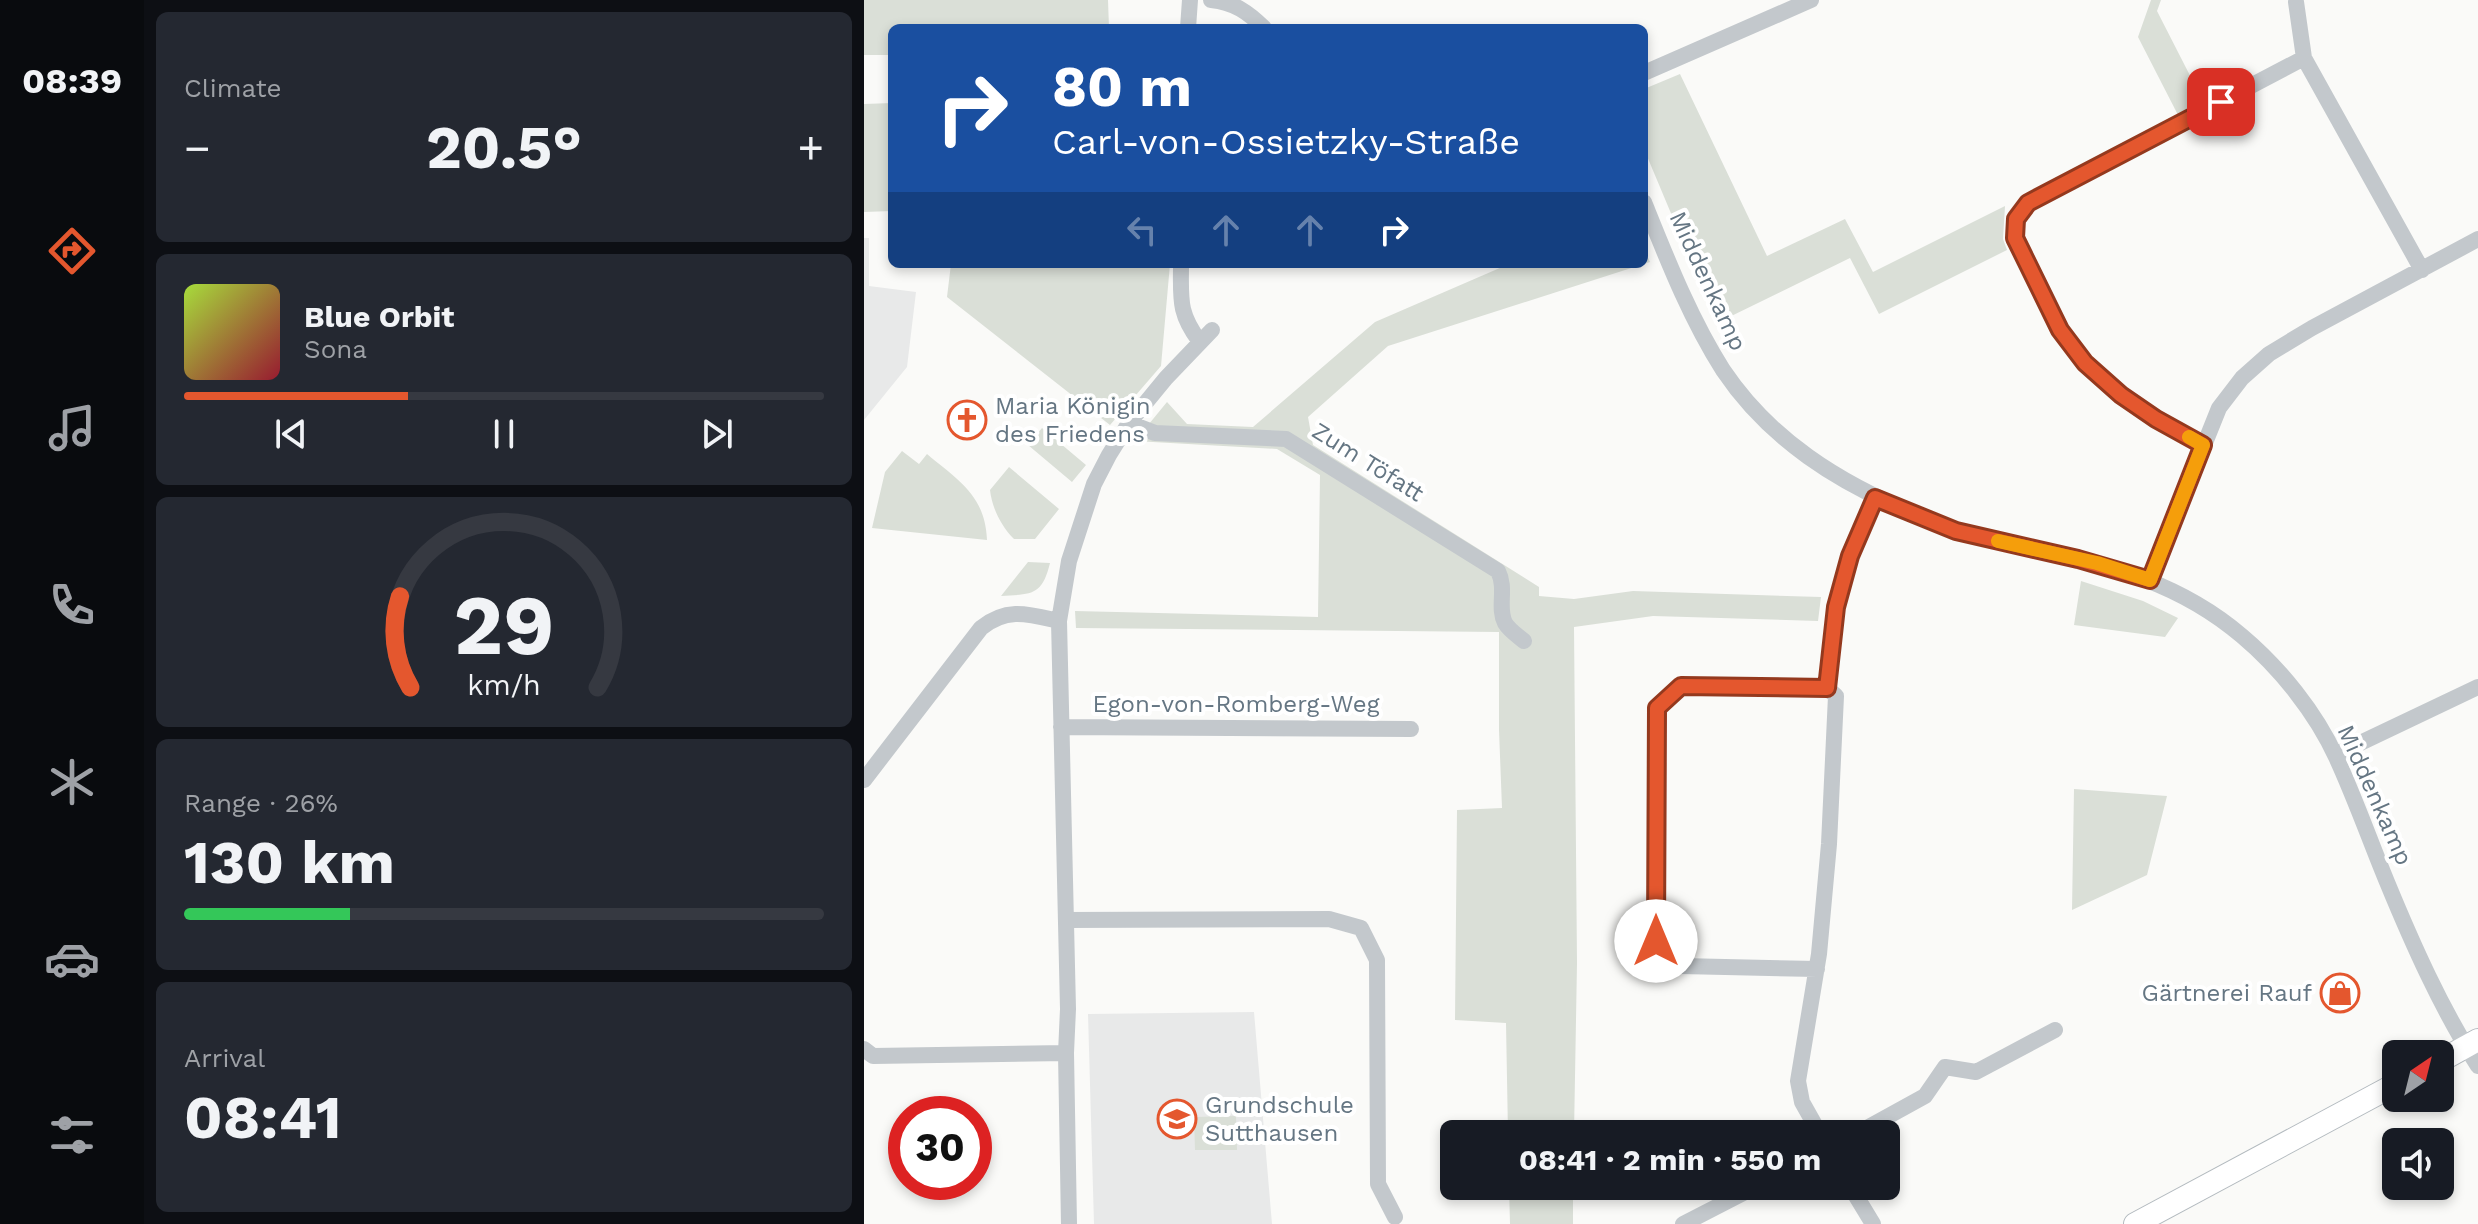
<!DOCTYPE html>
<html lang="en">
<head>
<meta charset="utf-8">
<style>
  body { margin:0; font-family:"Work Sans",sans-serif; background:#242831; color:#f1f3f6; height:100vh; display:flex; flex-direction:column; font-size:30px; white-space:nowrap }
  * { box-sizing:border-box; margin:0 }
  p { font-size:26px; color:#9ea1a6 }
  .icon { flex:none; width:44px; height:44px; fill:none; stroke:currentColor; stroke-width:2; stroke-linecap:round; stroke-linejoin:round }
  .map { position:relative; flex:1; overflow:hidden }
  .panel { display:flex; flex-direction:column; gap:12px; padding:12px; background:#0d0f14; width:720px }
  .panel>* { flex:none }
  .hud { position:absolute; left:24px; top:24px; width:760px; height:244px; border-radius:12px; box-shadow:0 4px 12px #0003; background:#1a4fa0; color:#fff; overflow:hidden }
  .needle { width:52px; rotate:35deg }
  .tools { position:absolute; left:1518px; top:1040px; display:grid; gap:16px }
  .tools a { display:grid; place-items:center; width:72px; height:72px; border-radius:12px; background:#171b24; box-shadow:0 4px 12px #0003; font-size:40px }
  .speed { position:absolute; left:24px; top:1096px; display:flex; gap:16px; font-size:40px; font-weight:700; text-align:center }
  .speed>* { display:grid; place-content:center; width:104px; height:104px; border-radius:50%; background:#171b24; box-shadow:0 4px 12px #0003; line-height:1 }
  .speed .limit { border:12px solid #d22; background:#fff; color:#111 }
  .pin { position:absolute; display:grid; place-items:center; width:68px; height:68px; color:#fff; margin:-34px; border-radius:16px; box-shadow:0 4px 12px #0006 }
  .me { position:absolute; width:88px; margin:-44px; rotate:0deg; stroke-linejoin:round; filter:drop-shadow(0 0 6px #0008) }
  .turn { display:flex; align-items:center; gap:28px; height:168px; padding:0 32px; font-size:36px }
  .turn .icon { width:104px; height:104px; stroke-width:2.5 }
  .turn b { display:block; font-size:56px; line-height:68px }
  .lanes { display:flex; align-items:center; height:76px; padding:0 32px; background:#0003; justify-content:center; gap:40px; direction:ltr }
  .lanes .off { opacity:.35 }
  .big { font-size:60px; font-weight:700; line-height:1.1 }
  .panel .card { flex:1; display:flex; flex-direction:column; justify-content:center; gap:12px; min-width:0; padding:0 28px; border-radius:12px; background:#242831 }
  .panel .dial { align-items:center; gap:0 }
  .dial svg { height:208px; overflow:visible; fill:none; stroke:#363941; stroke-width:7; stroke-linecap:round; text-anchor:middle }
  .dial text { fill:#f1f3f6; stroke:none }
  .song { display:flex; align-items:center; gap:24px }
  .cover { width:96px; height:96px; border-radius:12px; background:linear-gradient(135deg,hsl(80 70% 55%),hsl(350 70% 35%)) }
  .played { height:8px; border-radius:4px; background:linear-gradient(90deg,#e4572e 35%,#363941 35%) }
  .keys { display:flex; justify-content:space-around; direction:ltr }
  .heat { display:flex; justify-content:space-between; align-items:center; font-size:44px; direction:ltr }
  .charge { height:12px; border-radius:6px; background:linear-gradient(90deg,#34c759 26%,#363941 0) }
  .trip { position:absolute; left:576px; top:1120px; width:460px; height:80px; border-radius:12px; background:#171b24; box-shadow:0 4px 12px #0003; font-weight:700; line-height:80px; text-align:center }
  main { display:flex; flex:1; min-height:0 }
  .menu { display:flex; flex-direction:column; width:144px; justify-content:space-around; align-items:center; background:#090b0e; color:#9ea1a6 }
  .menu .icon { width:56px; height:56px }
  .menu .on { color:#e4572e }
  .menu b { font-size:36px; color:#f1f3f6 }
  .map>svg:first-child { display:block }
</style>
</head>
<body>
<main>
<nav class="menu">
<b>08:39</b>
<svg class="icon on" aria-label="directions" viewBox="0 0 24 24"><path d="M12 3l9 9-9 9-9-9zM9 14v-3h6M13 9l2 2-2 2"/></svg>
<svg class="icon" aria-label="music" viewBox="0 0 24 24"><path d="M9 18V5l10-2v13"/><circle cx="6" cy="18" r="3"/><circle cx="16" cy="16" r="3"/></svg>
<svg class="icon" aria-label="phone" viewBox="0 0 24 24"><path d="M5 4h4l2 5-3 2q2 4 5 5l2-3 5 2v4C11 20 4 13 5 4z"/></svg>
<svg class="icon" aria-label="climate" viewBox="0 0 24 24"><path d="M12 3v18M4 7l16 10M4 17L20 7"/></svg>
<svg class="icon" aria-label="car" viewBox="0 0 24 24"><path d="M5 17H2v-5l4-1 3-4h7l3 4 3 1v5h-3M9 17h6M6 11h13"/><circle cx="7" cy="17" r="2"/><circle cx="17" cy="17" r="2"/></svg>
<svg class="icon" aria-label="filters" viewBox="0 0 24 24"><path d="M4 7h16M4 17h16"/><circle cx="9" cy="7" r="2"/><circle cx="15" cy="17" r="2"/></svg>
</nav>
<section class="panel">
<div class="card"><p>Climate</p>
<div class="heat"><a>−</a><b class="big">20.5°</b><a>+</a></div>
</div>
<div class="card">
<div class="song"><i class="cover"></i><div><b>Blue Orbit</b><p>Sona</p></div></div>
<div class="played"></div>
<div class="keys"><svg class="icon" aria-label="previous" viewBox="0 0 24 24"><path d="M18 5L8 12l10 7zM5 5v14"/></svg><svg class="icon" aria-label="pause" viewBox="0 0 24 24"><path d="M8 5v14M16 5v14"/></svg><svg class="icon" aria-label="next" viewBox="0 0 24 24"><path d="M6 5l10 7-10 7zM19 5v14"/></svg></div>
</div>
<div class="card dial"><svg viewBox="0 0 100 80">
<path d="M14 69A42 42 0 1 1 86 69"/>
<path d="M14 69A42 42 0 0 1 10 34" stroke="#e4572e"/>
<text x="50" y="56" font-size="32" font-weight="700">29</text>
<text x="50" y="72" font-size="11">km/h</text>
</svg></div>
<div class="card"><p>Range · 26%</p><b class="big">130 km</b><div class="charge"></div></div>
<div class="card"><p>Arrival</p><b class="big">08:41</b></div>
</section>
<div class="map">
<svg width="1614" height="1224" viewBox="0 0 1614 1224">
  <rect width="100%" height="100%" fill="#fafaf8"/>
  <!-- built -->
  <path fill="#e8e9e9" d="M0 238H5V286L52 292 43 367 0 420Z
    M390 1012 408 1224H230L224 1014Z"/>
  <!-- green -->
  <path fill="#dadfd7" d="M0 0H244L245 28H28V55H0Z
    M1287 0H1297L1293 11 1340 103 1314 115 1274 37Z
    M816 74 903 256 981 219 1009 272 1141 206 1139 239 1143 250 1015 314 986 258 853 323 780 149V89Z
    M28 103V211L0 212V104Z
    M780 249 786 262 524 346 444 417 449 445 675 587V596L710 599 769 591 957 597 954 621 789 616 710 627 713 963 710 1134H644L642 1023 591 1020 593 810 638 808 635 730V632L212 628 211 611 454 617 456 475 413 449 271 441 303 402 323 424 389 427 511 322 645 264H780Z
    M87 264H306L297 366 246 425 83 297Z
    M178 428 222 465 208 482 164 445Z
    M38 451 55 464 63 454C95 481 121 495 123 540L8 528 21 472Z
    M145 467 195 509 171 539H150C137 526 128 508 126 490Z
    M164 562 186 563C178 596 168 594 137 596Z
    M1217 581 1279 601 1314 618 1301 637 1210 625Z
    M1210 789 1303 796 1283 875 1208 910Z
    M372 1116 373 1150H331L330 1117Z
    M645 1186H709V1224H646Z"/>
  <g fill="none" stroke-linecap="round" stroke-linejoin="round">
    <!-- secondary casing -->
    <g stroke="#b3babf" stroke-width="24">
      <path id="secondary" d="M1576 1061 1614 1040
        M1271 1224 1532 1084"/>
    </g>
    <!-- street -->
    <path stroke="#c3c8cc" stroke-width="16" d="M347 0C370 2 385 13 400 28
      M1432 2 1440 58 1558 270
      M324 28 326 0
      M780 73 947 0
      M780 202C803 259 826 318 859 370 906 440 975 483 1051 514 1065 520 1079 527 1093 531 1113 537 1135 541 1155 545 1239 565 1310 578 1378 636 1416 668 1452 713 1472 757 1491 798 1506 841 1523 882 1549 945 1577 1008 1614 1066
      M317 264C317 299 314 313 336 342
      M265 423 291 433 422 439 634 571C643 589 633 607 641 623 645 630 654 636 660 641
      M1339 445C1285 415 1229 384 1196 330 1185 313 1178 293 1169 275 1154 243 1141 234 1164 203L1440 58
      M1286 580 1355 408 1378 378 1405 354 1448 328 1614 239
      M197 727 547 729
      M1471 755 1614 687
      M0 780 117 628C143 607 164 614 195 621
      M202 920 465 919 497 928 513 960 514 1184 531 1217
      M953 969 817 966 802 956 792 941 793 708 817 686 963 688
      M0 1049 9 1056 202 1053
      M956 1134 938 1102 934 1081 955 954 965 844 972 696 963 688C966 643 971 599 986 557 993 537 1003 517 1011 498
      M992 1134 1061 1096 1081 1067 1112 1072 1191 1030
      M986 1186 1009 1224
      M205 1224 202 1053 204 1009 195 621 205 561 230 484 245 455 265 423 302 378 348 330
      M819 1224 893 1186"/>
    <!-- secondary -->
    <use href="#secondary" stroke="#fff" stroke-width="22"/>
  </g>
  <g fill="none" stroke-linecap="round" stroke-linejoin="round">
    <!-- route casing -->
    <g stroke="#94391e" stroke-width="20">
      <path id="route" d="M792 941 793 708 817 686 963 688 972 607 986 556 1011 498 1092 531 1214 559 1286 580 1339 445 1292 419 1257 395 1221 363 1196 330 1151 238 1152 219 1164 203 1357 102"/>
    </g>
    <!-- route -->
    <use href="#route" stroke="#e4572e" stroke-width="14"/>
    <!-- slow -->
    <path stroke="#f59e0b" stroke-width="14" d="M1134 541 1233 563 1286 580 1339 445 1325 437"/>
  </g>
  <!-- icons -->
  <defs>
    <g id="church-ring" transform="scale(2)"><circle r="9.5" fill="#fff" stroke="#e4572e" stroke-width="1.5"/><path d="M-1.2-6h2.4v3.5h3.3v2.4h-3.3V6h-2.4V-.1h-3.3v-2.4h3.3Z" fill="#e4572e"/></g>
    <g id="shop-ring" transform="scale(2)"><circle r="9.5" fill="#fff" stroke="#e4572e" stroke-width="1.5"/><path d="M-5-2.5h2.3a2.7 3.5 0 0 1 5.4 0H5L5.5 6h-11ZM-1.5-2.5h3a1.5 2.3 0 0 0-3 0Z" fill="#e4572e"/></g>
    <g id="school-ring" transform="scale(2)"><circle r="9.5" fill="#fff" stroke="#e4572e" stroke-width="1.5"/><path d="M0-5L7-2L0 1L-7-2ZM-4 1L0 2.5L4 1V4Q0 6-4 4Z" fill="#e4572e"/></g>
  </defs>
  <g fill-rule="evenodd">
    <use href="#church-ring" x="103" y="420"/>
    <use href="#shop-ring" x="1476" y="993"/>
    <use href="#school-ring" x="313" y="1119"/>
  </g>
  <g text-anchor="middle" stroke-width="8" stroke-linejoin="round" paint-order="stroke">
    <!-- street labels -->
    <g font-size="24" fill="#657683" stroke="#fff">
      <text transform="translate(844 281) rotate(65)" y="8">Middenkamp</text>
      <text transform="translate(504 462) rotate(32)" y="8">Zum Töfatt</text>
      <text x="372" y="712">Egon-von-Romberg-Weg</text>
      <text transform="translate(1511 795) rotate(66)" y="8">Middenkamp</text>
    </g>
    <!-- poi labels -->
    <g font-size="24" fill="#657683" stroke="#fff" text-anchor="start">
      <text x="131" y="414">Maria Königin<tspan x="131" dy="28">des Friedens</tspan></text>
      <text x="1448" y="1001" text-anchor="end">Gärtnerei Rauf</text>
      <text x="341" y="1113">Grundschule<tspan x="341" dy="28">Sutthausen</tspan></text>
    </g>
  </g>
</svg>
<div class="tools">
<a><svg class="needle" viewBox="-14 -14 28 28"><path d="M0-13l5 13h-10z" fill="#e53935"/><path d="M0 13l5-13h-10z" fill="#9ea1a6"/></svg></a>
<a><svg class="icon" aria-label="sound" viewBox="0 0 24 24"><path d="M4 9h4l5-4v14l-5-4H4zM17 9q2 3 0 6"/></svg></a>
</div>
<div class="speed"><div class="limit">30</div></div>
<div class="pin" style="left:1357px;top:102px;background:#d93025"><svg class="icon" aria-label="arrive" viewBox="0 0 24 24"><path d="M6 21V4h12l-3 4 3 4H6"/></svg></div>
<svg class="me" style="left:792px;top:941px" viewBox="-20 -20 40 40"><circle r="19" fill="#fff"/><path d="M0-13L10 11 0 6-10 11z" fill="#e4572e"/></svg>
<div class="trip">08:41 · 2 min · 550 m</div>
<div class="hud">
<div class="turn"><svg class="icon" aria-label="right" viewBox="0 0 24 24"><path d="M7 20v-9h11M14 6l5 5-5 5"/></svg><div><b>80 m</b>Carl-von-Ossietzky-Straße</div></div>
<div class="lanes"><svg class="icon off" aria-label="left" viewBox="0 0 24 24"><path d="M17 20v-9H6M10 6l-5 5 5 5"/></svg><svg class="icon off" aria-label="ahead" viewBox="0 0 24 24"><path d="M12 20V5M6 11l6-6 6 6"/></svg><svg class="icon off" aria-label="ahead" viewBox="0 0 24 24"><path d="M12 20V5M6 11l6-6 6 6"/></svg><svg class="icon" aria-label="right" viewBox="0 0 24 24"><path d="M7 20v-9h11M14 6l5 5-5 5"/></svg></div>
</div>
</div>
</main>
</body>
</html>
